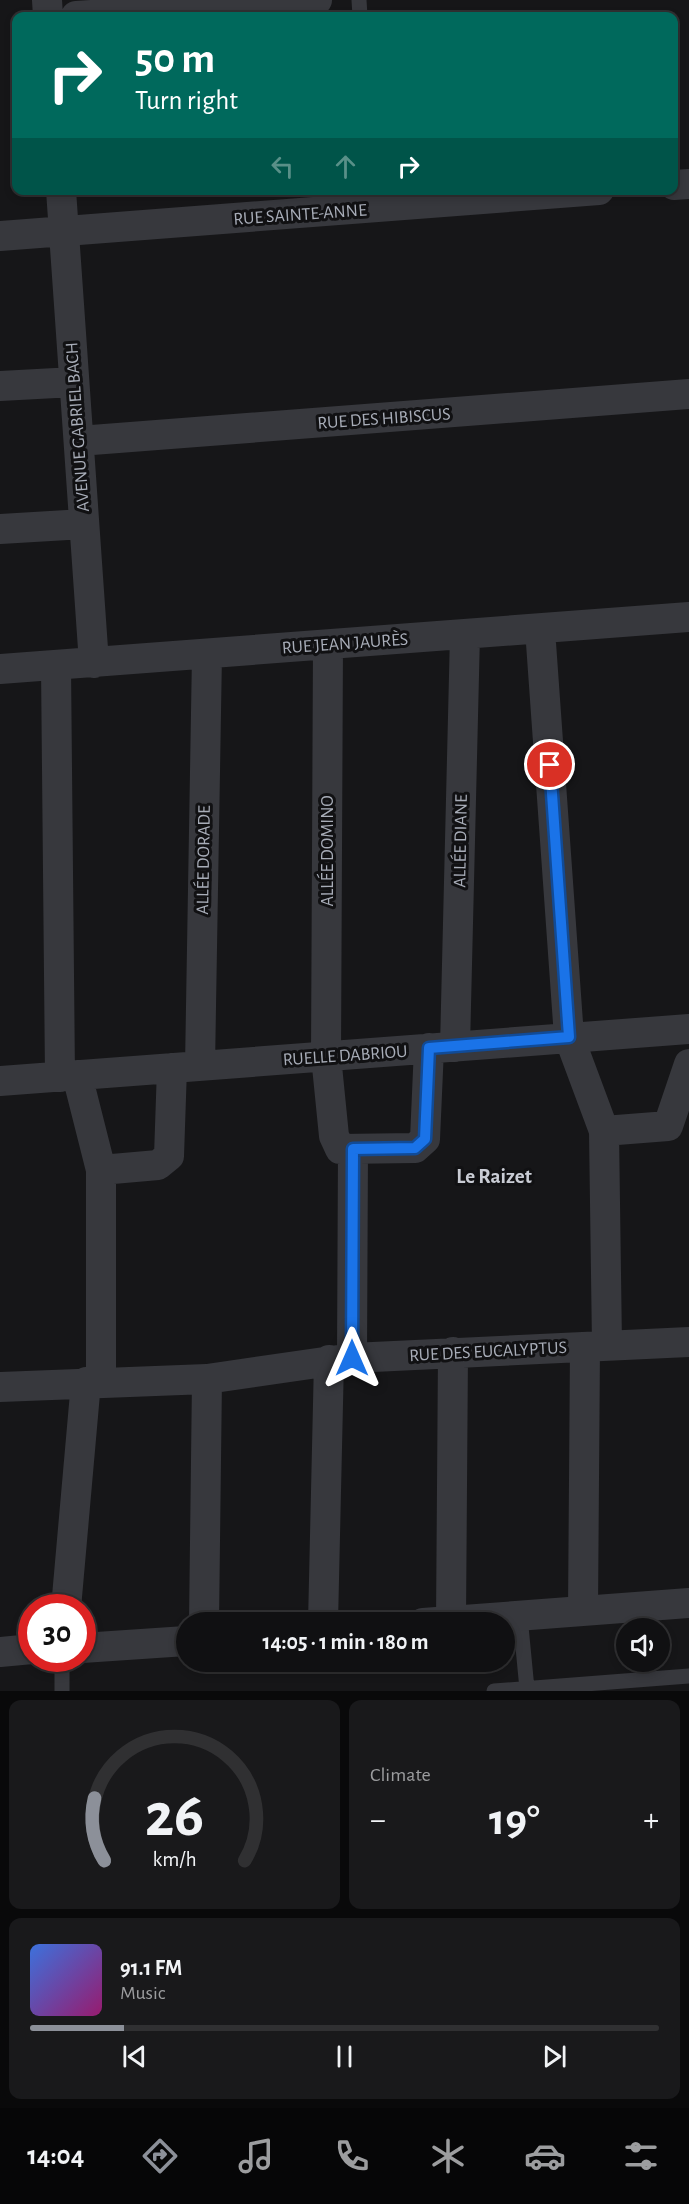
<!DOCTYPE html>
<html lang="en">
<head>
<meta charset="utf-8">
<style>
  body { margin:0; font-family:"Alegreya Sans",sans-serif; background:#19191b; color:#f1f3f6; height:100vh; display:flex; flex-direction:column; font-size:22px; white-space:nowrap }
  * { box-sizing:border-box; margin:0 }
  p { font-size:20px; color:#9c9d9f }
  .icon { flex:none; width:33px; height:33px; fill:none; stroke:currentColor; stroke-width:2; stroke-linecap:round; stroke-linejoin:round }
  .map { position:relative; height:1691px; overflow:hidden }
  .drawer { display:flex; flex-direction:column; gap:9px; padding:9px; background:#09090a; flex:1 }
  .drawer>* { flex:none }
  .guide { position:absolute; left:12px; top:12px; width:666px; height:183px; border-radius:12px; box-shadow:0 3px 9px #0003,0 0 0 2px #303032; background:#00695c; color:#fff; overflow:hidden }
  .tools { position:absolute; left:616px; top:1618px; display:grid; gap:12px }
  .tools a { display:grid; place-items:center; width:54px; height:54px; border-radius:50%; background:#101012; box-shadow:0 3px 9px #0003,0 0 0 2px #303032; font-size:30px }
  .speed { position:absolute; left:18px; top:1594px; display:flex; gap:12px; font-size:30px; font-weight:700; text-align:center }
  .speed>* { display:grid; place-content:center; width:78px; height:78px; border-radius:50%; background:#101012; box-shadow:0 3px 9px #0003,0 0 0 2px #303032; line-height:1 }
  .speed .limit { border:9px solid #d22; background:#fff; color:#111 }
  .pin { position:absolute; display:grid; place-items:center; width:51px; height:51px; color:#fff; margin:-26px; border:3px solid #fff; border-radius:50%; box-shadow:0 2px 6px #0007 }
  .me { position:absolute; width:66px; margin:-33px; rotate:0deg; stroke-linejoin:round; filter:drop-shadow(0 0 4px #0008) }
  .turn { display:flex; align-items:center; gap:21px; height:126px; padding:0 24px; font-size:27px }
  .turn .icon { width:78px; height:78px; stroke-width:2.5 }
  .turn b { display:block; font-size:42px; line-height:51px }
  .lanes { display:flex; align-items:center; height:57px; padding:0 24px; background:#0003; justify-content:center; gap:30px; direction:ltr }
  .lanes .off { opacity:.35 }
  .big { font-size:45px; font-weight:700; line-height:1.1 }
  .drawer .widget { flex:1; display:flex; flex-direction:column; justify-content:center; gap:9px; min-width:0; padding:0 21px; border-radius:12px; background:#19191b }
  .drawer .dial { align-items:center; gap:0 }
  .dial svg { height:156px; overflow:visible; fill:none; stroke:#303032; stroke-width:7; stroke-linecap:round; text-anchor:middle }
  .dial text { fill:#f1f3f6; stroke:none }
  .song { display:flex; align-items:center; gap:18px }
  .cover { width:72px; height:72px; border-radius:9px; background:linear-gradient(135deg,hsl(220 70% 55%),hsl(320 70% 35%)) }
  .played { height:6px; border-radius:3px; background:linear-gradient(90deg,#8c9099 15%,#303032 15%) }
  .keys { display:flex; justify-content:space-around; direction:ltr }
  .heat { display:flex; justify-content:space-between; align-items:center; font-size:33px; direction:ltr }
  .drawer .tiles { flex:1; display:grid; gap:9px; grid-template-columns:1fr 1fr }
  .widget:last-child { grid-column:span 2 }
  .trip { position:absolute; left:176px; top:1612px; width:339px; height:60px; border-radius:30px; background:#101012; box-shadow:0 3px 9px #0003,0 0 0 2px #303032; font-weight:700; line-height:60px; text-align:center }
  .dock { display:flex; height:96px; justify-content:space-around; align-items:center; background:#060607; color:#9c9d9f }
  .dock .icon { width:42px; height:42px }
  .dock .active { color:#8c9099 }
  .dock b { font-size:27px; color:#f1f3f6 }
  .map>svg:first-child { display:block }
</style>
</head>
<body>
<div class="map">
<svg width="689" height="1691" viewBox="0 0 689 1691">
  <rect width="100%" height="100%" fill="#161618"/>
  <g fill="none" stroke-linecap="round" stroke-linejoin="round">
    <!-- lane -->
    <path stroke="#37383d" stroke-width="15" d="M359 0 360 16
      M520 1616 527 1689
      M62 1691V1659
      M494 1691 689 1676"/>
    <!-- street -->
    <path stroke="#37383d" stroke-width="30" d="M47 0 48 16
      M76 16 317 0
      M674 185 689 184
      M61 190 94 663
      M0 236 599 190
      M0 386 74 382
      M79 441 689 394
      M0 529 84 524
      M540 629 569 1037 604 1131 607 1345
      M328 645 326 1056 334 1136 340 1149 415 1148 425 1139 429 1048
      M56 666 60 1077
      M0 669 689 617
      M455 1047 465 634
      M200 1066 207 654
      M77 1075 101 1170V1382
      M0 1081 689 1029
      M604 1131 668 1126 689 1064
      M101 1170 158 1165 169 1156 172 1068
      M352 1358 353 1149
      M0 1387 207 1379 352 1358 689 1342
      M66 1608 86 1382
      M583 1611 585 1347
      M451 1621 453 1352
      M204 1623 207 1379
      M323 1623 329 1360
      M423 1623 689 1603
      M82 1648 186 1641
      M0 1652 32 1649"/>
  </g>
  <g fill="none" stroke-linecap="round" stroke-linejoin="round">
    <!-- route casing -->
    <g stroke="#114b97" stroke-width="15">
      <path id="route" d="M352 1358 353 1149 415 1148 425 1139 429 1048 569 1037 550 765"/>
    </g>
    <!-- route -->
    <use href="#route" stroke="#1a73e8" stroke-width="10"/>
  </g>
  <g text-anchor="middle" stroke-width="6" stroke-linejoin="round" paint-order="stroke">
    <!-- street labels -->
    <g font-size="18" fill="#a8adb8" stroke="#111113">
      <text transform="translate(300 214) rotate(-4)" y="6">RUE SAINTE-ANNE</text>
      <text transform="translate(384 418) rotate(-4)" y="6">RUE DES HIBISCUS</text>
      <text transform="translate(77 427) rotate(-94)" y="6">AVENUE GABRIEL BACH</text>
      <text transform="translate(345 643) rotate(-4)" y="6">RUE JEAN JAURÈS</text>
      <text transform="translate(460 841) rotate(-89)" y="6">ALLÉE DIANE</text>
      <text transform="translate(327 851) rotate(-90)" y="6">ALLÉE DOMINO</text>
      <text transform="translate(203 860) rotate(-89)" y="6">ALLÉE DORADE</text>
      <text transform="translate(345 1055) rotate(-4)" y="6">RUELLE DABRIOU</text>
      <text transform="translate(488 1351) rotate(-3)" y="6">RUE DES EUCALYPTUS</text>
    </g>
    <!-- quarter labels -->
    <g font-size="21" font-weight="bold" fill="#c9ccd4" stroke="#111113">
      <text x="494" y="1183">Le Raizet</text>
    </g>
  </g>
</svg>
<div class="tools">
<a><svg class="icon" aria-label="sound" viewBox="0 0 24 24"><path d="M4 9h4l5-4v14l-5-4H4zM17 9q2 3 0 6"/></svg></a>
</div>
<div class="speed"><div class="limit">30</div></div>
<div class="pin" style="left:550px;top:765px;background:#d93025"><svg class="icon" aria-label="arrive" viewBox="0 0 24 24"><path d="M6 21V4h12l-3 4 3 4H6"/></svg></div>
<svg class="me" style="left:352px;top:1358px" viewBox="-20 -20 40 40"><path d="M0-17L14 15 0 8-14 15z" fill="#1a73e8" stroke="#fff" stroke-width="4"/></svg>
<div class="trip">14:05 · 1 min · 180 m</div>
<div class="guide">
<div class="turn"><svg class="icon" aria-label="right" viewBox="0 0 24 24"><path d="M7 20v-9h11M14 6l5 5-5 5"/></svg><div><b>50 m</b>Turn right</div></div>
<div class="lanes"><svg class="icon off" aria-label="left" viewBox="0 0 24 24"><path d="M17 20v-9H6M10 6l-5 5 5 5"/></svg><svg class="icon off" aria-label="ahead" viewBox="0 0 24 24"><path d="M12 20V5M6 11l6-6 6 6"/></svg><svg class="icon" aria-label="right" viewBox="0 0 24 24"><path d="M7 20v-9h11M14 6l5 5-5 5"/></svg></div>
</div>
</div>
<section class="drawer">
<div class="tiles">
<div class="widget dial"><svg viewBox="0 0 100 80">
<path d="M14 69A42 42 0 1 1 86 69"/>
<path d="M14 69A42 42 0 0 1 9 37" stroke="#8c9099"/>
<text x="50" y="56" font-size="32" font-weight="700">26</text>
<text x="50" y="72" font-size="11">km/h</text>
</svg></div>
<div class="widget"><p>Climate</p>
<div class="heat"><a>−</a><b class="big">19°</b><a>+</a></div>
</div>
<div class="widget">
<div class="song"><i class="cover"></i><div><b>91.1 FM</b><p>Music</p></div></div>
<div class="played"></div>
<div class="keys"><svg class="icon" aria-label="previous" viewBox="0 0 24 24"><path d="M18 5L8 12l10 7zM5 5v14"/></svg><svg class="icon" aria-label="pause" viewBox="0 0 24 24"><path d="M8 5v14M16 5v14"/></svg><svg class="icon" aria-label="next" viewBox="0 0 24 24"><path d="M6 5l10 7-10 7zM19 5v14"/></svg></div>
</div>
</div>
</section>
<nav class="dock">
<b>14:04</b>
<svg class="icon active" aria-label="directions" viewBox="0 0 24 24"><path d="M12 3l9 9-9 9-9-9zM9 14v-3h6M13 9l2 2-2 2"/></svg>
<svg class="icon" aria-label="music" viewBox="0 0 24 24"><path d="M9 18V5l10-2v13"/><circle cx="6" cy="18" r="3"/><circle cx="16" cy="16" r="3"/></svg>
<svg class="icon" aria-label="phone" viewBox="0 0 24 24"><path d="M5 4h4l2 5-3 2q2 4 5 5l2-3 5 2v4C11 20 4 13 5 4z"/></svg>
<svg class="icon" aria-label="climate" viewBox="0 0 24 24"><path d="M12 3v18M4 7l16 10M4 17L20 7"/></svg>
<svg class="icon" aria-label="car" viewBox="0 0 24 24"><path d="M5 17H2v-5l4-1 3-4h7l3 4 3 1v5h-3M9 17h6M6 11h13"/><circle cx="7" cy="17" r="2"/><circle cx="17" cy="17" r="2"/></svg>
<svg class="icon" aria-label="filters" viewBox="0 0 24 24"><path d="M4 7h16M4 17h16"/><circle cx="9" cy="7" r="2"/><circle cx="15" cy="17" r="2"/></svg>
</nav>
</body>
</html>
